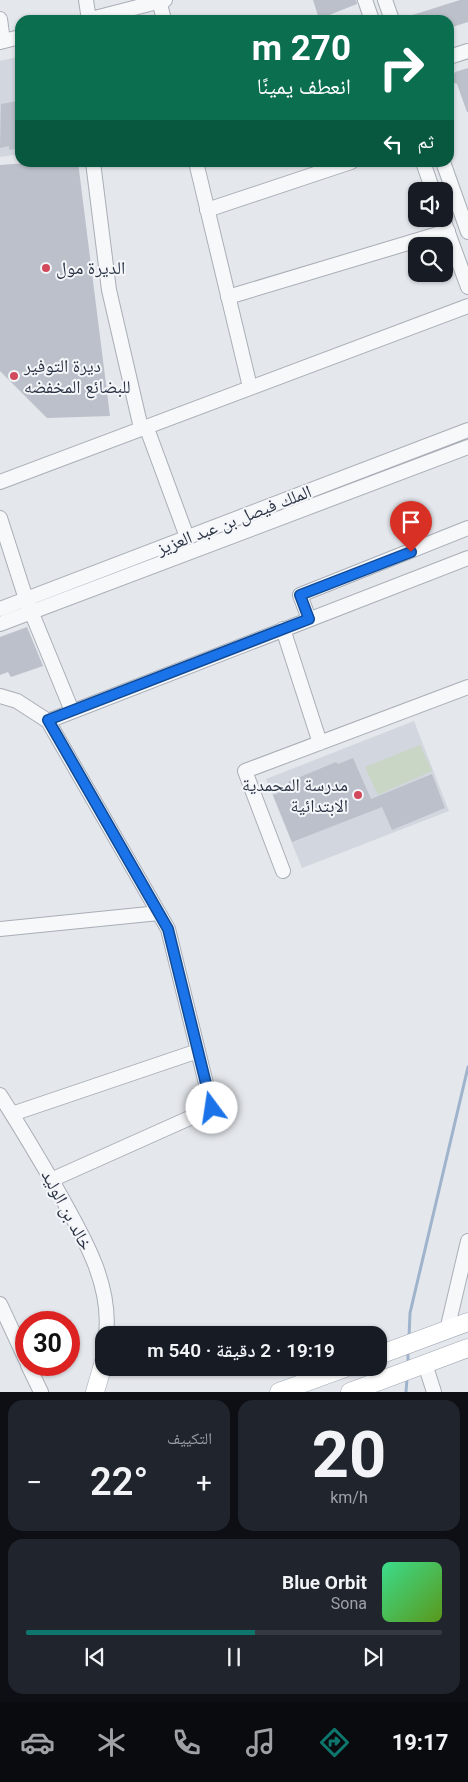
<!DOCTYPE html>
<html lang="ar">
<head>
<meta charset="utf-8">
<style>
  body { margin:0; font-family:Roboto,"Noto Naskh Arabic",sans-serif; background:#20242c; color:#f1f3f6; direction:rtl; height:100vh; display:flex; flex-direction:column; font-size:19px; white-space:nowrap }
  * { box-sizing:border-box; margin:0 }
  p { font-size:16px; color:#9ea1a6 }
  .icon { flex:none; width:28px; height:28px; fill:none; stroke:currentColor; stroke-width:2; stroke-linecap:round; stroke-linejoin:round }
  .map { position:relative; height:1392px; overflow:hidden; direction:ltr }
  .drawer { display:flex; flex-direction:column; gap:8px; padding:8px; background:#0d0f14; flex:1 }
  .drawer>* { flex:none }
  .hud { position:absolute; left:15px; top:15px; width:439px; height:152px; border-radius:15px; box-shadow:0 1px 4px #0004; direction:rtl; background:#0b6e4f; color:#fff; overflow:hidden }
  .controls { position:absolute; left:408px; top:182px; display:grid; gap:10px }
  .controls a { display:grid; place-items:center; width:45px; height:45px; border-radius:10px; background:#171b24; box-shadow:0 1px 4px #0004; font-size:25px }
  .speed { position:absolute; left:15px; top:1311px; display:flex; gap:10px; font-size:25px; font-weight:700; text-align:center }
  .speed>* { display:grid; place-content:center; width:65px; height:65px; border-radius:50%; background:#171b24; box-shadow:0 1px 4px #0004; line-height:1 }
  .speed .limit { border:8px solid #d22; background:#fff; color:#111 }
  .pin { position:absolute; display:grid; place-items:center; width:42px; height:42px; color:#fff; margin:-51px -21px; border-radius:50% 50% 50% 0; rotate:-45deg; box-shadow:0 0 5px #0007 }
  .pin .icon { rotate:45deg }
  .me { position:absolute; width:55px; margin:-28px; rotate:346deg; stroke-linejoin:round; filter:drop-shadow(0 0 4px #0008) }
  .turn { display:flex; align-items:center; gap:18px; height:105px; padding:0 20px; font-size:22px }
  .turn .icon { width:65px; height:65px; stroke-width:2.5 }
  .turn b { display:block; font-size:35px; line-height:42px }
  .then { display:flex; align-items:center; height:48px; padding:0 20px; background:#0003; gap:10px; font-size:19px }
  .big { font-size:38px; font-weight:600; line-height:1.1 }
  .drawer .tile { flex:1; display:flex; flex-direction:column; justify-content:center; gap:8px; min-width:0; padding:0 18px; border-radius:15px; background:#20242c }
  .drawer .dial { align-items:center; gap:0 }
  .dial b { font-size:65px; line-height:1 }
  .song { display:flex; align-items:center; gap:15px }
  .cover { width:60px; height:60px; border-radius:8px; background:linear-gradient(135deg,hsl(150 70% 55%),hsl(90 70% 35%)) }
  .played { height:5px; border-radius:2px; background:linear-gradient(90deg,#0f766e 55%,#363941 55%) }
  .keys { display:flex; justify-content:space-around; direction:ltr }
  .heat { display:flex; justify-content:space-between; align-items:center; font-size:28px; direction:ltr }
  .drawer .tiles { flex:1; display:grid; gap:8px; grid-template-columns:1fr 1fr }
  .tile:last-child { grid-column:span 2 }
  .trip { position:absolute; left:95px; top:1326px; width:292px; height:50px; border-radius:15px; background:#171b24; box-shadow:0 1px 4px #0004; font-weight:600; line-height:50px; text-align:center; direction:rtl }
  .tab-bar { display:flex; height:80px; justify-content:space-around; align-items:center; background:#090b0e; color:#9ea1a6 }
  .tab-bar .icon { width:35px; height:35px }
  .tab-bar .active { color:#0f766e }
  .tab-bar b { font-size:22px; color:#f1f3f6 }
  .map>svg:first-child { display:block }
</style>
</head>
<body>
<div class="map">
<svg width="468" height="1392" viewBox="0 0 468 1392">
  <rect width="100%" height="100%" fill="#e4e7ec"/>
  <!-- built -->
  <path fill="#d2d6de" d="M17 57 20 81V154L0 157V61Z
    M414 721 449 811 302 868 266 779Z"/>
  <!-- green -->
  <path fill="#c9d6c5" d="M420 745 432 771 378 795 365 767Z"/>
  <g fill="none" stroke-linecap="round" stroke-linejoin="round">
    <!-- stream -->
    <path stroke="#9fb4cc" stroke-width="3" d="M409 1337 410 1313 468 1067
      M408 1363V1350
      M406 1392 407 1378"/>
  </g>
  <!-- building -->
  <path fill="#bbc0ca" d="M313 0H356L357 4 319 19Z
    M460 0H468V22L449 28V20H403V18Z
    M468 68V112H467L457 84 451 82 455 72Z
    M18 101 20 148 9 150V146L0 148 1 104Z
    M40 162H78L110 416 47 418 0 371V165Z
    M27 627 43 666 11 677 8 672 0 675V637Z
    M353 758 371 799 432 774 445 808 392 830 382 807 292 842 273 795 291 789 288 782 336 762 338 764Z"/>
  <g fill="none" stroke-linecap="round" stroke-linejoin="round">
    <!-- minor casing -->
    <g stroke="#a9aeb7" stroke-width="16">
      <path id="minor" d="M86 0 89 20
        M159 0 164 20
        M365 0 372 20
        M385 0 392 20
        M0 19 3 41
        M87 20 165 0
        M0 42 20 37
        M449 57 468 51
        M93 162 109 290 141 428
        M196 162 250 387
        M423 162 433 191
        M443 162 468 232
        M207 210 351 162
        M443 219 468 287
        M228 297 448 231
        M146 426 187 537
        M0 482 468 306
        M0 518 26 599 72 711
        M0 609 468 430
        M309 619 300 595 468 528
        M0 624 468 447
        M283 629 320 743
        M0 696 17 701 48 721 468 558
        M48 721 168 929 212 1108 51 1180
        M283 871 245 771 468 687
        M0 929 159 913
        M0 1095C21 1128 40 1160 59 1193 83 1236 112 1284 106 1335
        M12 1114 198 1051
        M0 1304 26 1360
        M447 1330 468 1241
        M425 1364 434 1392
        M28 1365 41 1392"/>
    </g>
    <!-- major casing -->
    <g stroke="#a3abb8" stroke-width="19">
      <path id="major" d="M379 1355 468 1322
        M95 1392 104 1361
        M279 1392 345 1368
        M350 1392 468 1348"/>
    </g>
    <!-- minor -->
    <use href="#minor" stroke="#f7f8fa" stroke-width="14"/>
    <!-- major -->
    <use href="#major" stroke="#fff" stroke-width="18"/>
  </g>
  <g fill="none" stroke-linecap="round" stroke-linejoin="round">
    <!-- route casing -->
    <g stroke="#114b97" stroke-width="12">
      <path id="route" d="M212 1108 168 929 48 720 309 619 300 595 411 552"/>
    </g>
    <!-- route -->
    <use href="#route" stroke="#1a73e8" stroke-width="9"/>
  </g>
  <!-- markers -->
  <g fill="#d1495b" stroke="#f4f6f9" stroke-width="2">
    <circle cx="46" cy="268" r="5"/>
    <circle cx="14" cy="376" r="5"/>
    <circle cx="358" cy="795" r="5"/>
  </g>
  <g text-anchor="middle" stroke-width="4" stroke-linejoin="round" paint-order="stroke">
    <!-- poi labels -->
    <g font-size="18" fill="#2b3445" stroke="#f4f6f9" text-anchor="start">
      <text x="56" y="274">الديرة مول</text>
      <text x="24" y="372">ديرة التوفير<tspan x="24" dy="21">للبضائع المخفضه</tspan></text>
      <text x="348" y="791" text-anchor="end">مدرسة المحمدية<tspan x="348" dy="21">الابتدائية</tspan></text>
    </g>
    <!-- street labels -->
    <g font-size="18" fill="#2b3445" stroke="#f4f6f9">
      <text transform="translate(234 520) rotate(-21)" y="6">الملك فيصل بن عبد العزيز</text>
      <text transform="translate(67 1210) rotate(62)" y="6">خالد بن الوليد</text>
    </g>
  </g>
</svg>
<div class="controls">
<a><svg class="icon" aria-label="sound" viewBox="0 0 24 24"><path d="M4 9h4l5-4v14l-5-4H4zM17 9q2 3 0 6"/></svg></a>
<a><svg class="icon" aria-label="search" viewBox="0 0 24 24"><circle cx="10" cy="10" r="6"/><path d="M15 15l6 6"/></svg></a>
</div>
<div class="speed"><div class="limit">30</div></div>
<div class="pin" style="left:411px;top:552px;background:#d93025"><svg class="icon" aria-label="arrive" viewBox="0 0 24 24"><path d="M6 21V4h12l-3 4 3 4H6"/></svg></div>
<svg class="me" style="left:212px;top:1108px" viewBox="-20 -20 40 40"><circle r="19" fill="#fff"/><path d="M0-13L10 11 0 6-10 11z" fill="#1a73e8"/></svg>
<div class="trip">19:19 · 2 دقيقة · 540 m</div>
<div class="hud">
<div class="turn"><svg class="icon" aria-label="right" viewBox="0 0 24 24"><path d="M7 20v-9h11M14 6l5 5-5 5"/></svg><div><b>270 m</b>انعطف يمينًا</div></div>
<div class="then">ثم<svg class="icon" aria-label="left" viewBox="0 0 24 24"><path d="M17 20v-9H6M10 6l-5 5 5 5"/></svg></div>
</div>
</div>
<section class="drawer">
<div class="tiles">
<div class="tile dial"><b>20</b><p>km/h</p></div>
<div class="tile"><p>التكييف</p>
<div class="heat"><a>−</a><b class="big">22°</b><a>+</a></div>
</div>
<div class="tile">
<div class="song"><i class="cover"></i><div><b>Blue Orbit</b><p>Sona</p></div></div>
<div class="played"></div>
<div class="keys"><svg class="icon" aria-label="previous" viewBox="0 0 24 24"><path d="M18 5L8 12l10 7zM5 5v14"/></svg><svg class="icon" aria-label="pause" viewBox="0 0 24 24"><path d="M8 5v14M16 5v14"/></svg><svg class="icon" aria-label="next" viewBox="0 0 24 24"><path d="M6 5l10 7-10 7zM19 5v14"/></svg></div>
</div>
</div>
</section>
<nav class="tab-bar">
<b>19:17</b>
<svg class="icon active" aria-label="directions" viewBox="0 0 24 24"><path d="M12 3l9 9-9 9-9-9zM9 14v-3h6M13 9l2 2-2 2"/></svg>
<svg class="icon" aria-label="music" viewBox="0 0 24 24"><path d="M9 18V5l10-2v13"/><circle cx="6" cy="18" r="3"/><circle cx="16" cy="16" r="3"/></svg>
<svg class="icon" aria-label="phone" viewBox="0 0 24 24"><path d="M5 4h4l2 5-3 2q2 4 5 5l2-3 5 2v4C11 20 4 13 5 4z"/></svg>
<svg class="icon" aria-label="climate" viewBox="0 0 24 24"><path d="M12 3v18M4 7l16 10M4 17L20 7"/></svg>
<svg class="icon" aria-label="car" viewBox="0 0 24 24"><path d="M5 17H2v-5l4-1 3-4h7l3 4 3 1v5h-3M9 17h6M6 11h13"/><circle cx="7" cy="17" r="2"/><circle cx="17" cy="17" r="2"/></svg>
</nav>
</body>
</html>
